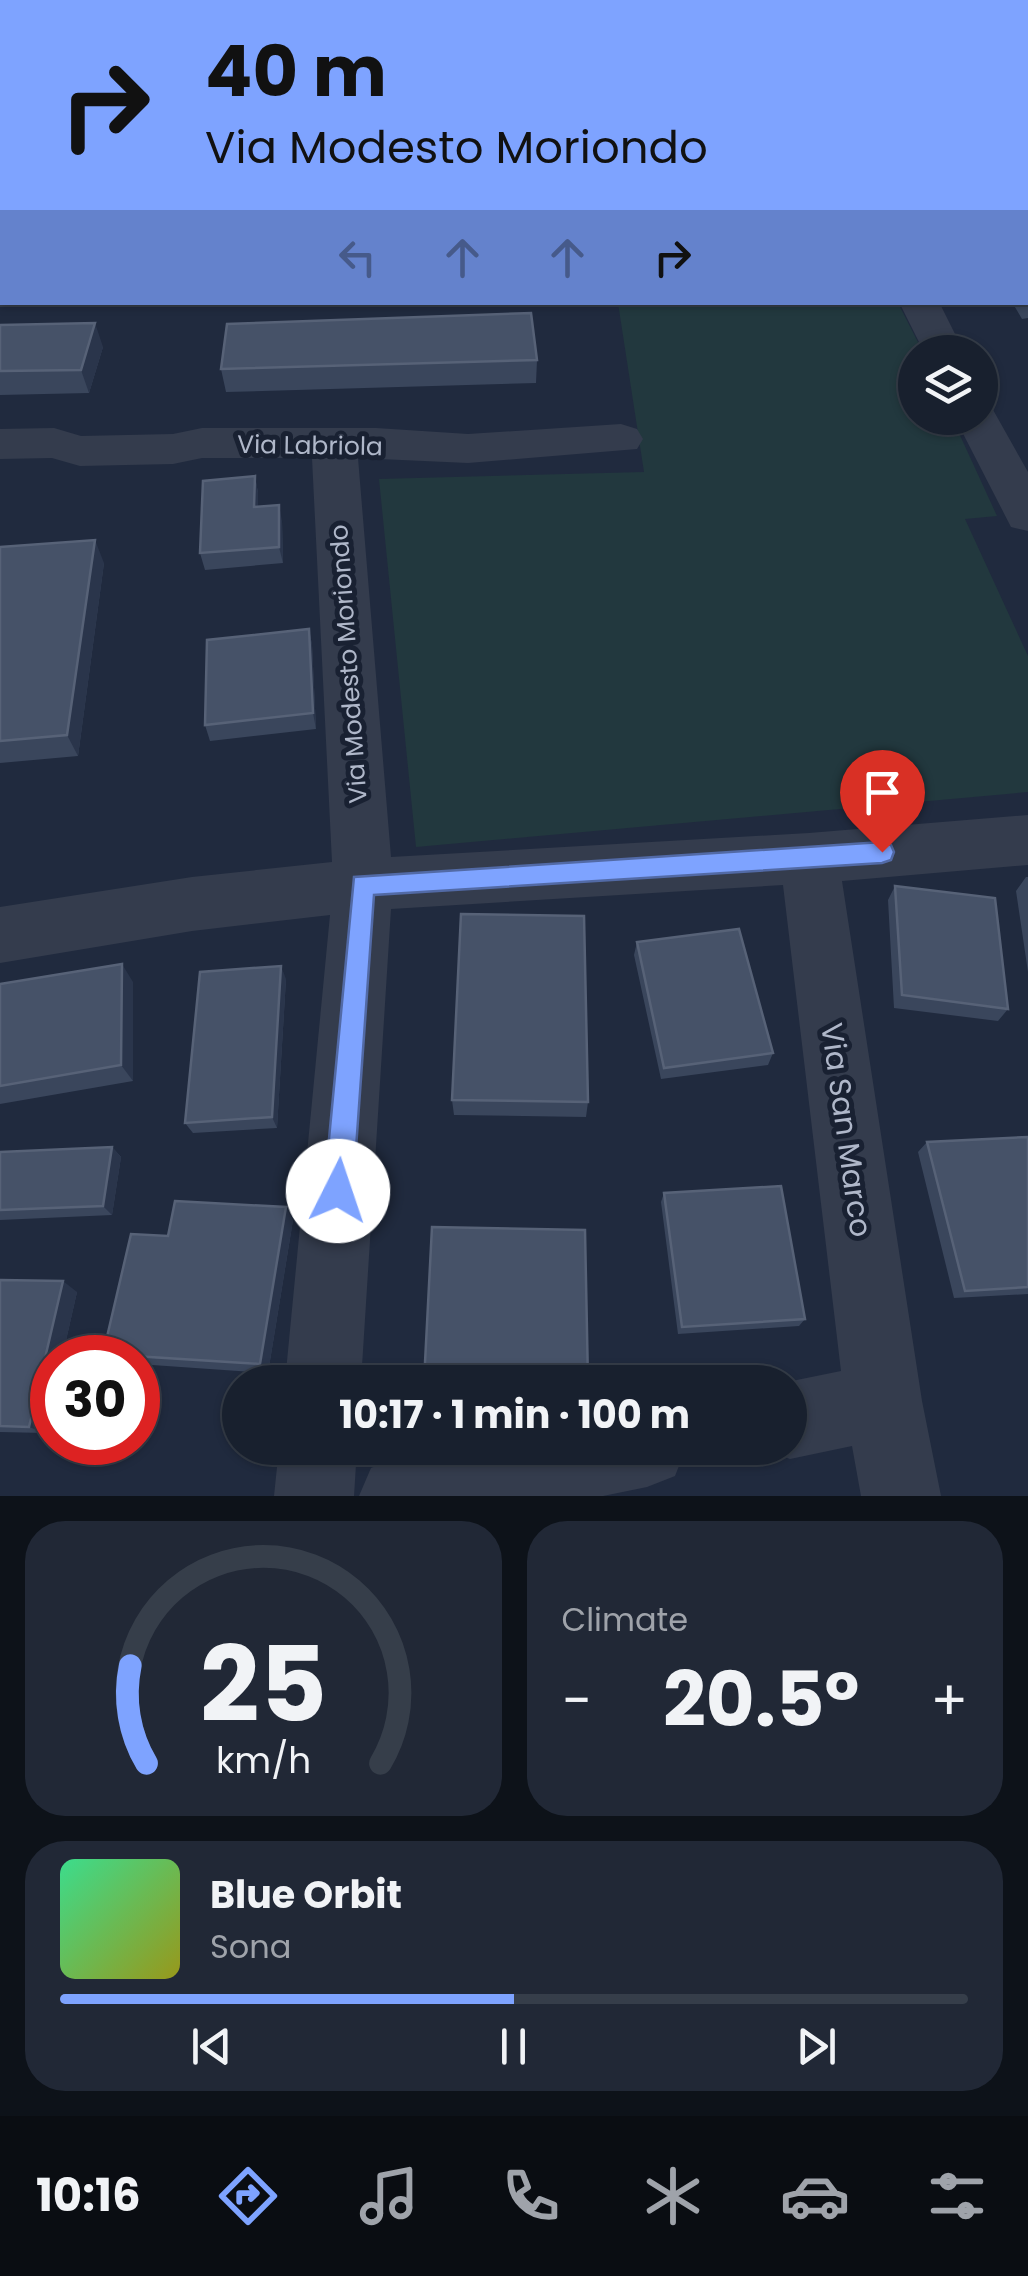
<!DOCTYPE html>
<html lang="en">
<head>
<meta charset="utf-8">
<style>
  body { margin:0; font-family:Poppins,sans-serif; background:#212836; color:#f1f3f6; height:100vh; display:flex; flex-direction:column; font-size:38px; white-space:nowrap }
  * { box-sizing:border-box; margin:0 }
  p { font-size:32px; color:#9fa3aa }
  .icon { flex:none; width:55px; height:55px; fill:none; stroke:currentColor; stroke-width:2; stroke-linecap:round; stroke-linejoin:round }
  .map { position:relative; height:1496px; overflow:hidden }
  .panel { display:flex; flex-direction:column; gap:25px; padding:25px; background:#0d1219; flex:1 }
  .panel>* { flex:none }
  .top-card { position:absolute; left:0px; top:0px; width:1030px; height:305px; box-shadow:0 2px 8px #0004,0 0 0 2px #363e4a; background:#7ea3ff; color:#111; overflow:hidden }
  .fabs { position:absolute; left:898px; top:335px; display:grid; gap:20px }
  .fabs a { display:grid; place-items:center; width:100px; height:100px; border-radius:50%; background:#18202e; box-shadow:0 2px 8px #0004,0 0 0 2px #363e4a; font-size:50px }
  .speed { position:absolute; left:30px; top:1335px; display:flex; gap:20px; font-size:50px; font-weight:700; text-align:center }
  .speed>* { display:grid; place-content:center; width:130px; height:130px; border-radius:50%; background:#18202e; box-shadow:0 2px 8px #0004,0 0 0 2px #363e4a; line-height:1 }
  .speed .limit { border:15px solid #d22; background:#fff; color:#111 }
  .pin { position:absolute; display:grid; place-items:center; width:85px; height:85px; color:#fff; margin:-102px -42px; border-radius:50% 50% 50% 0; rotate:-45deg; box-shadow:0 0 10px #0007 }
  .pin .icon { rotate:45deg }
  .me { position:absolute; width:110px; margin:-55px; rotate:4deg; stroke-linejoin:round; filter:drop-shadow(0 0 8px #0008) }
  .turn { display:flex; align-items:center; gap:35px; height:210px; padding:0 40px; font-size:45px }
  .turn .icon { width:130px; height:130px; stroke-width:2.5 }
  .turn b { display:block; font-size:70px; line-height:85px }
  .lanes { display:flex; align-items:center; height:95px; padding:0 40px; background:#0003; justify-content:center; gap:50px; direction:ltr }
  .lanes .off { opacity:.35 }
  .big { font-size:75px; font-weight:700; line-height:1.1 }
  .panel .widget { flex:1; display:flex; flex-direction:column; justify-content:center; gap:15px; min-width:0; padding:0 35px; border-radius:40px; background:#212836 }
  .panel .dial { align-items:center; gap:0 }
  .dial svg { height:260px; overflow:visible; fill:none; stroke:#363e4a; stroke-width:7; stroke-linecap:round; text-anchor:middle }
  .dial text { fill:#f1f3f6; stroke:none }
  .song { display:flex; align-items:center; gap:30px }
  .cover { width:120px; height:120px; border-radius:15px; background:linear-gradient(135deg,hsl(150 70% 55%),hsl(60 70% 35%)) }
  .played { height:10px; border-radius:5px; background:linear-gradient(90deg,#7ea3ff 50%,#363e4a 50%) }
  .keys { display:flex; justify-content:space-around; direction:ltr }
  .heat { display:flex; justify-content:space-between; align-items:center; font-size:55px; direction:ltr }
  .panel .tiles { flex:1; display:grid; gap:25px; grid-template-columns:1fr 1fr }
  .widget:last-child { grid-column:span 2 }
  .trip { position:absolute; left:222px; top:1365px; width:585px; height:100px; border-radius:50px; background:#18202e; box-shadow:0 2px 8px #0004,0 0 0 2px #363e4a; font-weight:700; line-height:100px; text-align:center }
  .tab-bar { display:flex; height:160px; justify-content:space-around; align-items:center; background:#0a0d12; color:#9fa3aa }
  .tab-bar .icon { width:70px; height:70px }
  .tab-bar .on { color:#7ea3ff }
  .tab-bar b { font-size:45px; color:#f1f3f6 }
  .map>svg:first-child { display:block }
</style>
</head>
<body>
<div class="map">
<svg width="1028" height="1496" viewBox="0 0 1028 1496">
  <rect width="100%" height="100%" fill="#202a3e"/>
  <!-- green -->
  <path fill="#22383e" d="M618 303H898L923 352H915V418H952L997 516 965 519 1028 656V792L416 847 379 479 644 472Z"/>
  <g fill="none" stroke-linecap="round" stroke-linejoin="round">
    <!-- street -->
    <path fill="#343c4d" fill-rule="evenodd" d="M576 0H636L637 2H578Z
      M752 0H782L783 2H753Z
      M0 154 2 155V176H0Z
      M899 302H939L964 352H924Z
      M980 405 992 408 1028 472V531L1011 527 955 418H980Z
      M621 424 637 429 643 439 637 449 468 463 358 458 391 857 809 833 1028 815V865L842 881 922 1401 941 1496H861L852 1446 790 1459 763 1448H790V1382H787L841 1371 783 885 391 909 361 1382H285L330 915 192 931 0 963V907L192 877 332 862 312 458H202L173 464 80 466 52 458 0 459V429L54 428 81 436 173 434 202 428H376L468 434Z
      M279 1448H357L354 1496H274Z
      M443 1448H686L675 1476 647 1487 603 1496H359L371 1468 399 1456Z"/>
    <!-- secondary -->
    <path fill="#424a61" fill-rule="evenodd" d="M2 69V91L0 92V70Z"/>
  </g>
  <!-- wall -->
  <path fill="#3a465c" d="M0 0H19L17 2H2V12L0 11Z
    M125 0H355V2H126Z
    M0 191H2V250H0Z
    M1028 242V318L1022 319 1012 302H1028Z
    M0 325 103 347 89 393 0 395Z
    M537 360 536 383 226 392 221 369Z
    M255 476 258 493V507L282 521 283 563 205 570 200 553Z
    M0 547 104 563 78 756 0 763Z
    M309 629 312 645 316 729 210 741 205 725Z
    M1026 877H1028V972L1016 891Z
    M895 886 1008 1009 998 1021 894 1008 888 900Z
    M637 942 773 1053 768 1065 661 1079 634 955Z
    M286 979 277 1128 193 1133 185 1123Z
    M133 982V1081L0 1104V984Z
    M452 1100 588 1102 586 1117 454 1115Z
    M1028 1137V1294L954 1298 918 1152 927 1142Z
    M112 1147 121 1157 112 1215 0 1220V1152Z
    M664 1193 805 1319 799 1326 678 1334 661 1202Z
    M293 1220 268 1373 138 1364V1358H108L103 1354 168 1236Z
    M0 1280 77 1292 62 1358H52L45 1433 0 1432Z"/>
  <!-- shaded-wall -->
  <path fill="#2a354b" d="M95 323 103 347 89 393 81 370Z
    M255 476 258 493V524L254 507Z
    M279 505 282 521 283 563 279 547Z
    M95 540 104 563 78 756 67 735Z
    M309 629 312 645 316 729 313 713Z
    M122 964 133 982V1081L121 1065Z
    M281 966 286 979 277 1128 272 1117Z
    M112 1147 121 1157 112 1215 103 1206Z
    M286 1207 293 1220 268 1373 260 1364Z
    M63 1281 77 1292 62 1358H52V1402L45 1433 29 1427Z"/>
  <!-- building -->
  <path fill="#465268" stroke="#576277" stroke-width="2.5" d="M910 0H955L956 2 911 1Z
    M993 0H1017L1018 2H994Z
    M0 191H2V226H0Z
    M531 313 537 360 221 369 227 324Z
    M95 323 81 370 0 371V325Z
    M255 476 254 507 279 505V547L200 553 203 481Z
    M95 540 67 735 0 741V547Z
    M309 629 313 713 205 725 207 640Z
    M895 886 995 898 1008 1009 902 995Z
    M461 914 584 916 588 1102 452 1100Z
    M739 929 773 1053 664 1068 637 942Z
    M122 964 121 1065 0 1086V984Z
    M281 966 272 1117 185 1123 200 972Z
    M1028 1137V1287L965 1291 927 1142Z
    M112 1147 103 1206 0 1210V1152Z
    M781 1186 805 1319 682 1327 664 1193Z
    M175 1201 286 1207 260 1364 103 1354 131 1234 168 1236Z
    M432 1227 585 1230 588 1382H424Z
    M0 1280 63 1281 29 1427 0 1426Z"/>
  <!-- route -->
  <path fill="#7ea3ff" stroke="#526aa6" stroke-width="2.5" d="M882 842 891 845 894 852 891 860 882 863 374 895 353 1191 348 1201 338 1205 328 1201 324 1191 354 877Z"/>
  <g text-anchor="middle" stroke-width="10" stroke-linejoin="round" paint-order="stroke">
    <!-- street labels -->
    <g font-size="25" fill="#afb7c9" stroke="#192132">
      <text transform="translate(310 445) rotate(1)" y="9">Via Labriola</text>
      <text transform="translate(348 664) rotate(-94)" y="9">Via Modesto Moriondo</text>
    </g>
    <!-- near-street labels -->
    <g font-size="30" fill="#afb7c9" stroke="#192132">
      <text transform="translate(846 1130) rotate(82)" y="10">Via San Marco</text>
    </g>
  </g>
</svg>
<div class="fabs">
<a><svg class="icon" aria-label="layers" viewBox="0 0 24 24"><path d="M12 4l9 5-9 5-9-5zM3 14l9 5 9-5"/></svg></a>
</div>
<div class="speed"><div class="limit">30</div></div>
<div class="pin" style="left:882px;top:852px;background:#d93025"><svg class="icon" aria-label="arrive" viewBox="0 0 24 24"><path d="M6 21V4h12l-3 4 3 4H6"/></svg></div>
<svg class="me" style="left:338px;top:1191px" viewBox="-20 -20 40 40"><circle r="19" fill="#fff"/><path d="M0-13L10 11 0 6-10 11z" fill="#7ea3ff"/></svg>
<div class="trip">10:17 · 1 min · 100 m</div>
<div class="top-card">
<div class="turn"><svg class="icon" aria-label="right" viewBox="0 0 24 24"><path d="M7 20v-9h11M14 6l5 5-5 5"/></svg><div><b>40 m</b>Via Modesto Moriondo</div></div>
<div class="lanes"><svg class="icon off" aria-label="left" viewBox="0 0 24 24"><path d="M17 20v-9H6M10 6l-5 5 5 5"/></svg><svg class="icon off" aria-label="ahead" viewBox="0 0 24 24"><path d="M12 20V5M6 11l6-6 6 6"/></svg><svg class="icon off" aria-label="ahead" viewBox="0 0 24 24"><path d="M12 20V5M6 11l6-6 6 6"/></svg><svg class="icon" aria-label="right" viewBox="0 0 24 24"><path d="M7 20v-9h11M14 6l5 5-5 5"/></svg></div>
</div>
</div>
<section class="panel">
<div class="tiles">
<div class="widget dial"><svg viewBox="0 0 100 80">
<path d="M14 69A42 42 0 1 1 86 69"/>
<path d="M14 69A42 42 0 0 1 9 39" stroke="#7ea3ff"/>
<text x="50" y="56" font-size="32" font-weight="700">25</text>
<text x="50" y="72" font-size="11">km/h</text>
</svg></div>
<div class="widget"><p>Climate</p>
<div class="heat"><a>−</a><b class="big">20.5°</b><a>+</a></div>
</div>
<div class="widget">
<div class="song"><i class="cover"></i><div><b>Blue Orbit</b><p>Sona</p></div></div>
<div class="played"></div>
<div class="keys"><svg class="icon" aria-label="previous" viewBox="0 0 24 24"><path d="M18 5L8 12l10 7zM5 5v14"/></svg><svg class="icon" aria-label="pause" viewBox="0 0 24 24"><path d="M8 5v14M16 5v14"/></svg><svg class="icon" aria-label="next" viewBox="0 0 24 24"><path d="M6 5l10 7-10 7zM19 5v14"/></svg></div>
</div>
</div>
</section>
<nav class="tab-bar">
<b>10:16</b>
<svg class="icon on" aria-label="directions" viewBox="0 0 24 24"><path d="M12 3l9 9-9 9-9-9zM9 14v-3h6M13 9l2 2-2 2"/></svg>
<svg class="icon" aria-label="music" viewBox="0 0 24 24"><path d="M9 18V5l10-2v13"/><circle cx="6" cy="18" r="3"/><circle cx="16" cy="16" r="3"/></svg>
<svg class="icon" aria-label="phone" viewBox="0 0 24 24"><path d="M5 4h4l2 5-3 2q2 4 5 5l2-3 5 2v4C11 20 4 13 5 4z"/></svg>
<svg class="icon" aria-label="climate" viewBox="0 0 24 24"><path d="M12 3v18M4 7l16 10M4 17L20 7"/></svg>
<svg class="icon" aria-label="car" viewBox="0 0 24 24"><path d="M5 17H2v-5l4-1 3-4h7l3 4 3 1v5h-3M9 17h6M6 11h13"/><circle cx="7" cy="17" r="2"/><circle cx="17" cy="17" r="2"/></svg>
<svg class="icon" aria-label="filters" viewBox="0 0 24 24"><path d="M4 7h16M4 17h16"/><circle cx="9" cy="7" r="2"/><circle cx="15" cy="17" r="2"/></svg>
</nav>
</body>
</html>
